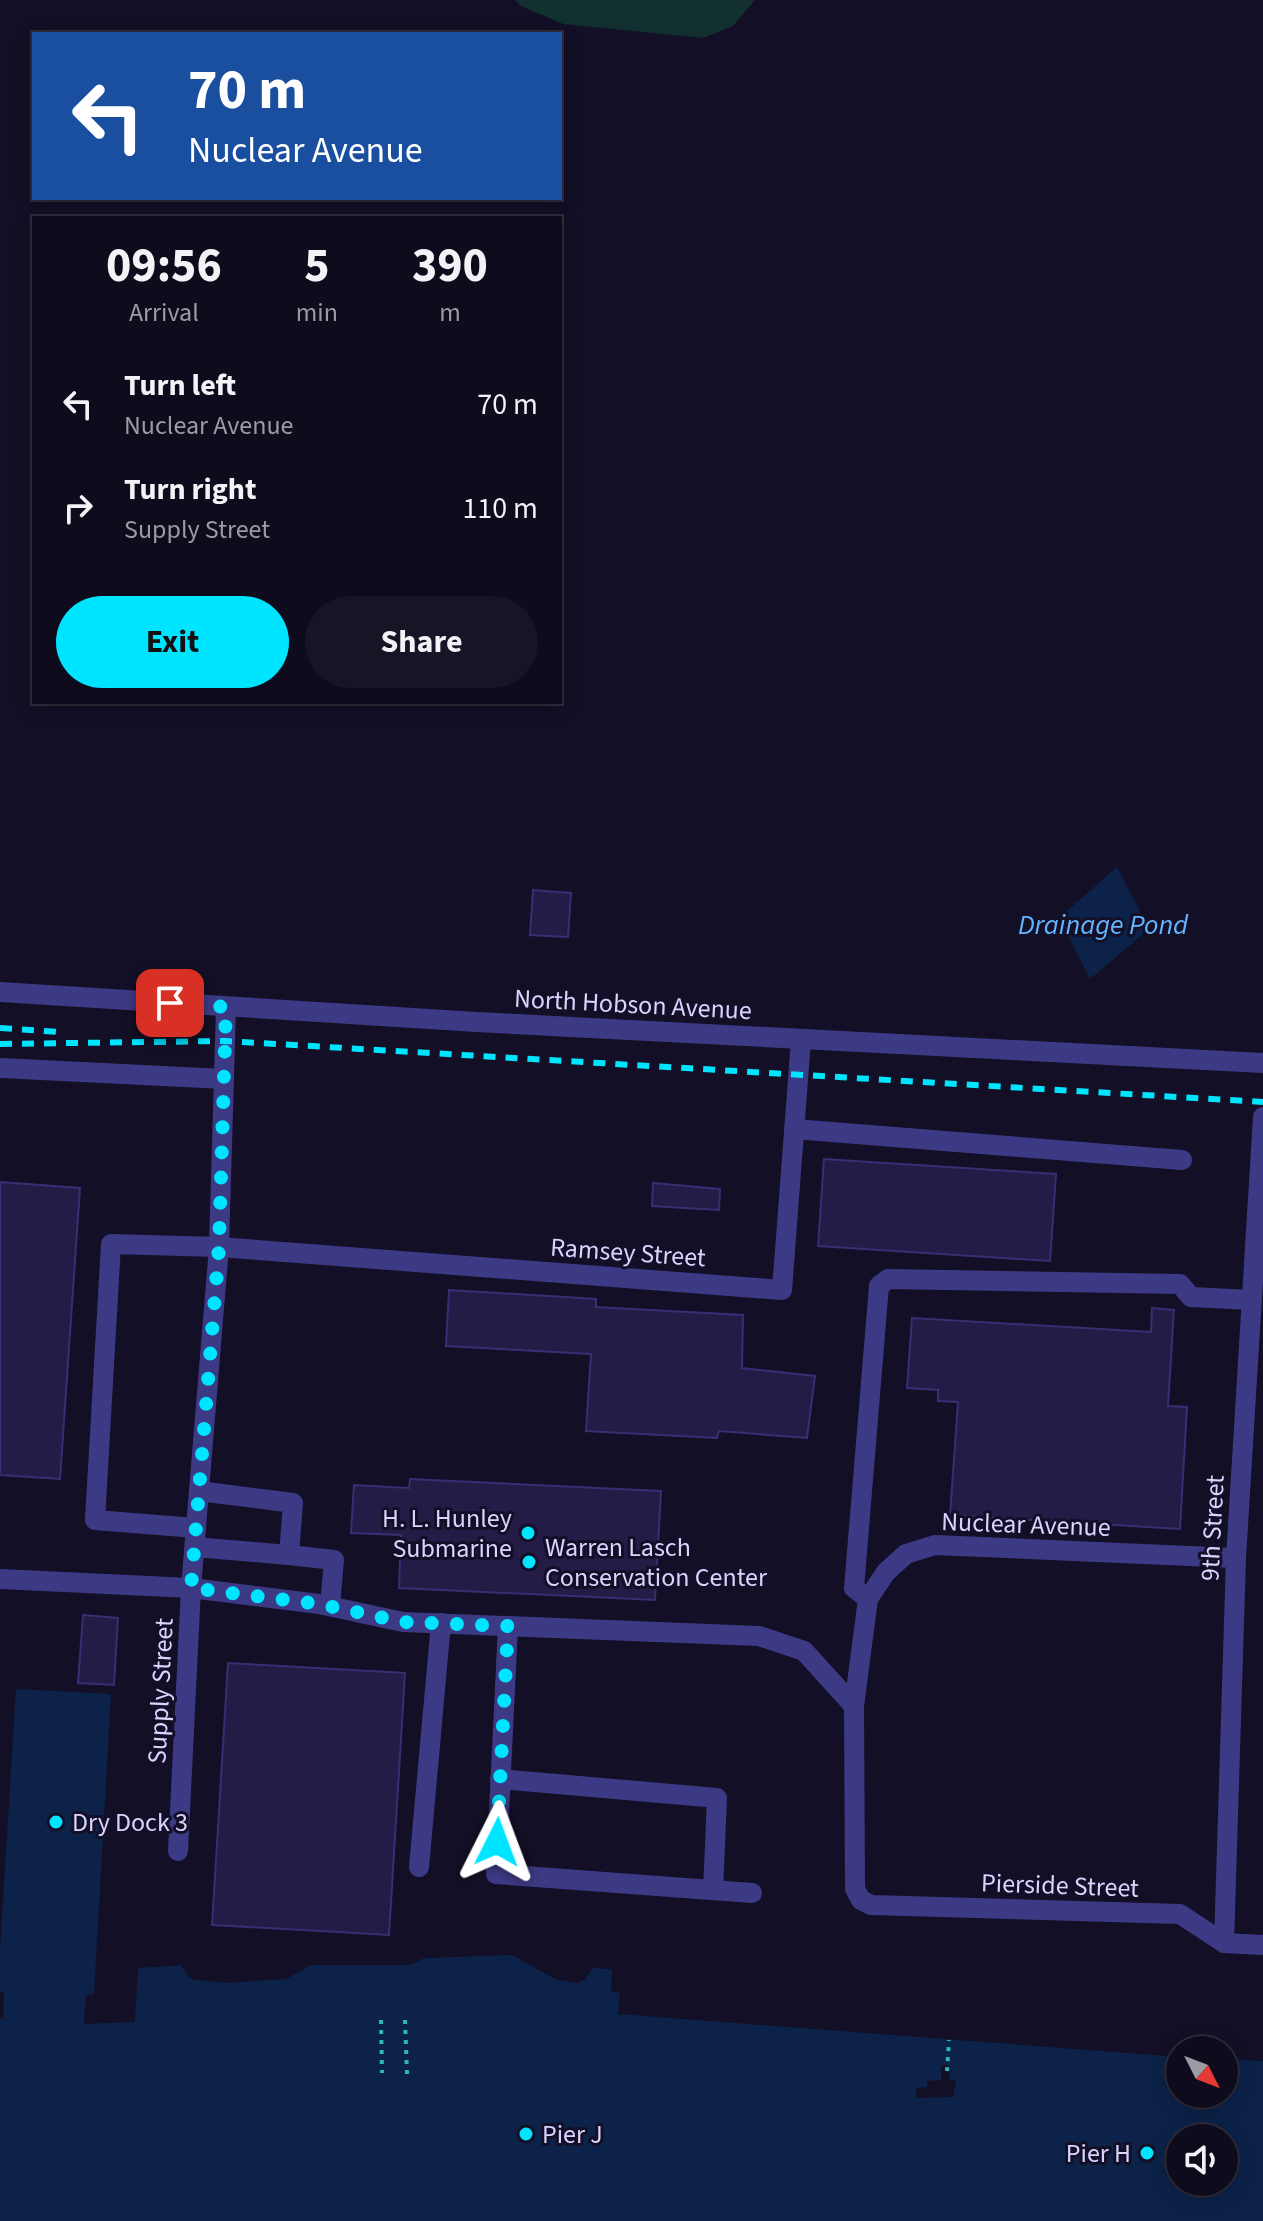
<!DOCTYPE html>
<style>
:root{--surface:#0e0b1c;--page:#171425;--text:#f1f3f6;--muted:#9b9ba3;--line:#2e2b3b;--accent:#00e5ff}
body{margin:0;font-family:"Source Sans 3",sans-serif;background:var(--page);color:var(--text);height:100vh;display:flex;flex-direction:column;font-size:30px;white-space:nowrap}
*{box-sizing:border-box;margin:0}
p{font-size:26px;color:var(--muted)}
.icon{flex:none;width:44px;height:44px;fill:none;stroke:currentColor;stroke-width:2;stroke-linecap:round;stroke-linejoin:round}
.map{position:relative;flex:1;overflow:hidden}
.side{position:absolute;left:32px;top:216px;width:530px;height:488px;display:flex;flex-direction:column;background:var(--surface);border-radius:0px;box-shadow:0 4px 20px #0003,0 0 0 2px var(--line)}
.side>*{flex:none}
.hud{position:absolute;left:32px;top:32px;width:530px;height:168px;border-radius:0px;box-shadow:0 4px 20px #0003,0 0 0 2px var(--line);background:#1a4fa0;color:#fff;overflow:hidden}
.needle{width:52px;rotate:132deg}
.tools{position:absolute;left:1166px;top:2036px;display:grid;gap:16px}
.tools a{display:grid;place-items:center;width:72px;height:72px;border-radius:50%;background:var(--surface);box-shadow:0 4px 20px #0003,0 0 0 2px var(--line);font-size:40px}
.pin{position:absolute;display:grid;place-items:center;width:68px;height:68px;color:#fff;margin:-34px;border-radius:16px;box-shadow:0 4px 12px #0006}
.me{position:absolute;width:88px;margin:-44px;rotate:3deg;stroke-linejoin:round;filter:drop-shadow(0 0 6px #0008)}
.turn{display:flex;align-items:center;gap:28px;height:168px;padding:0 24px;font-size:36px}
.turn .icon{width:104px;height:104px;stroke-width:2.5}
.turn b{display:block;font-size:56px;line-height:68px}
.eta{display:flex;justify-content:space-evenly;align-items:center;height:136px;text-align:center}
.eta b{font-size:48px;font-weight:700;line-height:56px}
.primary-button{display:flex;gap:16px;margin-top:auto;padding:16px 24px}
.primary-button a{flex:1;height:92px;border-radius:48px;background:var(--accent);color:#111;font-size:32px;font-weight:700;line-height:92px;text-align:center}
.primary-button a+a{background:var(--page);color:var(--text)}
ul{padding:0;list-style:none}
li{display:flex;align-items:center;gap:24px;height:104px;padding:0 24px}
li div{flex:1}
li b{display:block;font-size:30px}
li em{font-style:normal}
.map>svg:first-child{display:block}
.green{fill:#12302f}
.water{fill:#0c2248;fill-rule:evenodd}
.pier{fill:#130f26}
.building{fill:#241b47;stroke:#3b2d73;stroke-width:2}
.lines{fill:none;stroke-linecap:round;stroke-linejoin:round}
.path{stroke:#2fb8b0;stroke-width:4;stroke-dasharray:4 6;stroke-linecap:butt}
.minor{stroke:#3d3a85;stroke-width:20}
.rail{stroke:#00e5ff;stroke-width:6;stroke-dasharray:12 10;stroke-linecap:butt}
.route{stroke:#00e5ff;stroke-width:14;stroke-dasharray:0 25.2}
.poi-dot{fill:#00e5ff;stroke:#130f26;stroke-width:3}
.labels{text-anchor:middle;stroke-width:6;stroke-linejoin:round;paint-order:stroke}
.street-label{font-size:26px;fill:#d9d4ff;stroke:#130f26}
.poi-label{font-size:26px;fill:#d9d4ff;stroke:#130f26;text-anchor:start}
.water-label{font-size:28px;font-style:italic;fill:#62b6ff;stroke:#130f26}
</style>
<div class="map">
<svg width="1263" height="2221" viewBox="0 0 1263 2221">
<rect width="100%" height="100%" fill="#130f26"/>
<polygon class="green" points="515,0 755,0 733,26 703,38 563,24 521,6"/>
<g class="water">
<polygon points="1117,867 1149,929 1090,979 1059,918"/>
<path d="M16 1689 111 1694 94 1994 86 1995 84 2024 135 2022 138 1968 186 1965 197 1974 282 1971 316 1954 415 1959 517 1952 557 1977 582 1979 588 1967 612 1970 611 1992 620 1993 618 2014 1180 2057V2094H1224V2059L1263 2061V2221H0V2019H3L4 1993 0 1992V1950ZM1180 2138H1224V2182H1180Z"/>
</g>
<g class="pier">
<polygon points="517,1948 559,1973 580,1974 585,1966 593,1967 585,1980 576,1983 555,1979 512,1955 424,1958 411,1965 311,1965 286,1979 224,1983 190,1979 181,1966 181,1962 186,1961 198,1970 281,1967 316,1950 415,1955"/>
<polygon points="941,2065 949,2065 950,2080 956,2080 953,2097 917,2098 916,2088 927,2087 927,2081 941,2080"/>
</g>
<g class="building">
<polygon points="533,890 571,893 568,937 530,935"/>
<polygon points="824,1159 1056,1174 1050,1261 818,1246"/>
<polygon points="0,1182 80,1188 60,1479 0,1475"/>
<polygon points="653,1183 720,1189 719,1210 652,1206"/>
<polygon points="449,1290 596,1299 596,1307 743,1315 742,1368 815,1376 807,1438 719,1431 717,1438 586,1431 591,1354 446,1346"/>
<polygon points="1152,1308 1174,1310 1168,1406 1187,1407 1180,1529 950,1515 958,1402 938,1401 938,1390 907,1388 912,1318 1151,1332"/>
<polygon points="410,1479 661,1491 655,1600 399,1588 401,1535 351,1533 354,1485 409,1488"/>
<polygon points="83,1615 118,1618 114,1685 78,1683"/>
<polygon points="228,1663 405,1673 389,1935 212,1925"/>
</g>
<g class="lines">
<g class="path">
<polyline points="381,2020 382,2073"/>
<polyline points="405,2020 407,2074"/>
<polyline points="947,2071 949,2040"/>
</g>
<g class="minor">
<polyline points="0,992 477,1022 1263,1063"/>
<polyline points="0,1068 224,1079"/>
<polyline points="794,1129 1182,1160"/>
<polyline points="199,1491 293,1503 289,1555 334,1560 330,1606"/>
<polyline points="196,1528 95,1520 111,1244 219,1247 782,1290 801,1040"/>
<polyline points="195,1547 289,1555"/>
<polyline points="0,1579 191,1588 319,1604 403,1622 759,1636 804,1651 854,1706 868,1599 886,1572 906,1554 935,1545 1236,1558"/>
<polyline points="868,1599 854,1588 879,1286 888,1279 1180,1284 1191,1297 1251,1300"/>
<polyline points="508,1626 496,1874 752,1893"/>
<polyline points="854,1706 855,1889 861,1900 871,1905 1180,1914 1224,1943 1263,1945"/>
<polyline points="500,1779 717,1798 713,1890"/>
<polyline points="178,1851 191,1588 219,1247 226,1007"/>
<polyline points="419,1867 441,1623"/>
<polyline points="1224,1943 1236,1558 1263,1117"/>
</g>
<g class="rail">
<polyline points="0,1028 58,1032"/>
<polyline points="0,1044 225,1041 1263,1102"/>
</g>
</g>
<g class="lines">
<polyline class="route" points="170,1003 226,1007 219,1247 191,1588 319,1604 403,1622 508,1626 497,1842"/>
</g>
<g class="poi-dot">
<circle cx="528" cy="1533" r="8"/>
<circle cx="529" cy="1562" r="8"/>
<circle cx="56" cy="1822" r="8"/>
<circle cx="526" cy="2134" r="8"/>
<circle cx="1147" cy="2153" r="8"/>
</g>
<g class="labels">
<g class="street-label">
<text transform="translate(633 1004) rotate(3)" y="9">North Hobson Avenue</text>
<text transform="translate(628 1252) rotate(4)" y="9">Ramsey Street</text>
<text transform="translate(1026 1524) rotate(2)" y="9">Nuclear Avenue</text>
<text transform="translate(1212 1528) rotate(-87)" y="9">9th Street</text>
<text transform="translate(160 1691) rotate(-87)" y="9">Supply Street</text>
<text transform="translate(1060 1885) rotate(2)" y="9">Pierside Street</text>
</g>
<g class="poi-label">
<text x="512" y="1527" text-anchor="end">H. L. Hunley<tspan x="512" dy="30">Submarine</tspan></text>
<text x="545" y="1556">Warren Lasch<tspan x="545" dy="30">Conservation Center</tspan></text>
<text x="72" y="1831">Dry Dock 3</text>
<text x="542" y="2143">Pier J</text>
<text x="1131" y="2162" text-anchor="end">Pier H</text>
</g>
<g class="water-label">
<text x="1103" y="934">Drainage Pond</text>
</g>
</g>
</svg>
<div class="tools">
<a><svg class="needle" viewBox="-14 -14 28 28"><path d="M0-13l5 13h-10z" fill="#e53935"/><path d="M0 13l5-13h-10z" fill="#9b9ba3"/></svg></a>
<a><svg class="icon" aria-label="sound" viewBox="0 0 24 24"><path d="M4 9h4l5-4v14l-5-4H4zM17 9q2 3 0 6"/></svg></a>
</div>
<div class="pin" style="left:170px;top:1003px;background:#d93025"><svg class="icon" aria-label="arrive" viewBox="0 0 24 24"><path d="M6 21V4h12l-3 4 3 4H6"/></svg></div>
<svg class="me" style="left:497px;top:1842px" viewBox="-20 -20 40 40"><path d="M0-17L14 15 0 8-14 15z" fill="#00e5ff" stroke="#fff" stroke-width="4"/></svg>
<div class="hud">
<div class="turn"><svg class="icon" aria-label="left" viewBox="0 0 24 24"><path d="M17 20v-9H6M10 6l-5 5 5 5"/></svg><div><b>70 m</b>Nuclear Avenue</div></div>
</div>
<section class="side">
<div class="eta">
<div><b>09:56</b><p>Arrival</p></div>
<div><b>5</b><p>min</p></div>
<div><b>390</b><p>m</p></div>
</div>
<ul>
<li><svg class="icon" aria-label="left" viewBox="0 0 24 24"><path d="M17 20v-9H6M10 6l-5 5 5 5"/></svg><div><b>Turn left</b><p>Nuclear Avenue</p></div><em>70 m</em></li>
<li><svg class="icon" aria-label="right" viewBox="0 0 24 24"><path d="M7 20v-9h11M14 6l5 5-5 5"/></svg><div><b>Turn right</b><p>Supply Street</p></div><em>110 m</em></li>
</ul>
<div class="primary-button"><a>Exit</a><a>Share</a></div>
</section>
</div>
